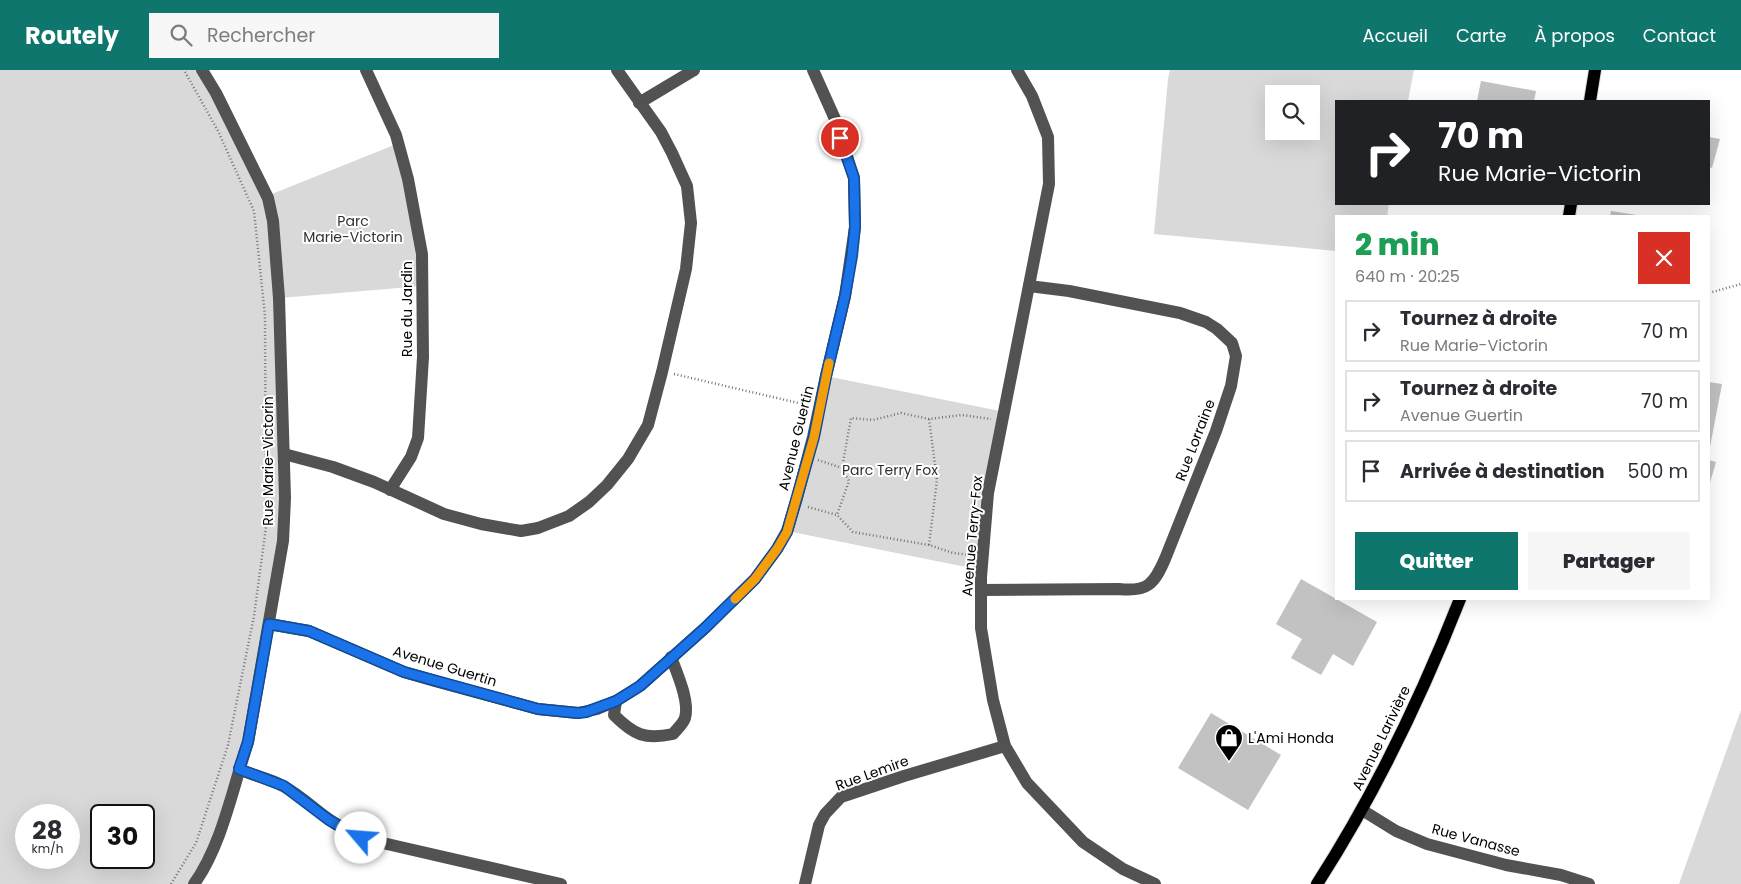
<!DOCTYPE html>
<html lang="fr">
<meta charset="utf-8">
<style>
:root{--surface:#fff;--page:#f7f7f7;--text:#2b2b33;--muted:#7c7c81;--line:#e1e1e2;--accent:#0f766e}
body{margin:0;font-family:Poppins,sans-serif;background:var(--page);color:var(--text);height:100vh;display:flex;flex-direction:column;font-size:19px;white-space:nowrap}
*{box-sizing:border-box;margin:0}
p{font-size:16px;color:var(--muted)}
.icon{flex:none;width:28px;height:28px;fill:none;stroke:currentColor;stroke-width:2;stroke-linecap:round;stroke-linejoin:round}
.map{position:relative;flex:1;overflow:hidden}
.sheet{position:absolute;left:1335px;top:145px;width:375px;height:385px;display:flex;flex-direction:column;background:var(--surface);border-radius:0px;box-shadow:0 5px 20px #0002}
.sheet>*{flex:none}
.banner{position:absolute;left:1335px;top:30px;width:375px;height:105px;border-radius:0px;box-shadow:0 5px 20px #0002;background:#202124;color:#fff;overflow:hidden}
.fabs{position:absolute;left:1265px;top:15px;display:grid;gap:10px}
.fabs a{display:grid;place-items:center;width:55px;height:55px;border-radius:0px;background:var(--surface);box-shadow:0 5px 20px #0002;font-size:25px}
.speed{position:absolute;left:15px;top:734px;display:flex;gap:10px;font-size:25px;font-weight:700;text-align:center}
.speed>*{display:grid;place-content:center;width:65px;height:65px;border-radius:50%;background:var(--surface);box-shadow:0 5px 20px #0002;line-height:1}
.speed small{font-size:12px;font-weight:400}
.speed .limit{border:2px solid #111;border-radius:8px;background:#fff;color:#111}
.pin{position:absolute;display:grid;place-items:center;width:42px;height:42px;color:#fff;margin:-21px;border:2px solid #fff;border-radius:50%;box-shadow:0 1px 5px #0007}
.me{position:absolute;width:55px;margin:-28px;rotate:297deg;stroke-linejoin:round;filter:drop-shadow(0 0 4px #0008)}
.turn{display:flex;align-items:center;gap:18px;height:105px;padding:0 20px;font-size:22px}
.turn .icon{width:65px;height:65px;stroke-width:2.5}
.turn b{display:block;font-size:35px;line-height:42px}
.round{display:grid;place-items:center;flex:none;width:52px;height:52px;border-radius:0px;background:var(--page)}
.overview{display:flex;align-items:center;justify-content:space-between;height:85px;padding:0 20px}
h1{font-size:30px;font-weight:800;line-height:38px;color:#1e9e55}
.cta{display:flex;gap:10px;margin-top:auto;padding:10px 20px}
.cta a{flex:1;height:58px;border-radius:0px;background:var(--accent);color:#fff;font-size:20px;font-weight:800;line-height:58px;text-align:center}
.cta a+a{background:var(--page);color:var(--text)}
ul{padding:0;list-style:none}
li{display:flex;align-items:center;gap:15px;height:62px;margin:0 10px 8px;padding:0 10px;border:2px solid var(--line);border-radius:0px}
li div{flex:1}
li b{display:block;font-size:19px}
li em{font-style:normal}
header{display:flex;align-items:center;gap:30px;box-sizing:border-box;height:70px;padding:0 25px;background:var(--accent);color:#fff}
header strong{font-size:24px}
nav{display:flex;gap:28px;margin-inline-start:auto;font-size:18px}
.search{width:350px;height:45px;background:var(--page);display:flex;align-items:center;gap:12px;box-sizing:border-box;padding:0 18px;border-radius:0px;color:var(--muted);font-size:19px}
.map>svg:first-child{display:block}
.green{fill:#d9d9d9;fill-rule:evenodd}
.building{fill:#c2c2c2}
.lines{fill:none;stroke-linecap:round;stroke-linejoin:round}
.major-casing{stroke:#dbdbdb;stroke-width:14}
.path{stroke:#747474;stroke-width:2.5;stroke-dasharray:1 2.5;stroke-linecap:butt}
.minor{stroke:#525252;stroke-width:12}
.major{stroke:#000;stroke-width:12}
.route-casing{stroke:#114b97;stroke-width:12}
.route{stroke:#1a73e8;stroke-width:9}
.slow{stroke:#f59e0b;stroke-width:9}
.labels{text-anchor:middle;stroke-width:4;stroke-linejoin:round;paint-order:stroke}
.park-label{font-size:14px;fill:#303030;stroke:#fff}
.street-label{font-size:14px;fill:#000;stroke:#fff}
.poi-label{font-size:14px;fill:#000;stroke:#fff;text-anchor:start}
</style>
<header>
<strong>Routely</strong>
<div class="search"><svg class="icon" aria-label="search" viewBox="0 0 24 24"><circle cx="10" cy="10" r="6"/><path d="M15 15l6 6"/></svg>Rechercher</div>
<nav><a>Accueil</a><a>Carte</a><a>À propos</a><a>Contact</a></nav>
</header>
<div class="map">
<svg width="1741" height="814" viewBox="0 0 1741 814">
<rect width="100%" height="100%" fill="#fff"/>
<g class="green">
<path d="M0 0H202L267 126 399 73 422 216 280 228 285 428 248 672 194 814H0ZM26 745H69V788H26ZM101 745H144V788H101Z"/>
<path d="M1170 0H1414L1408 31H1336V134H1389L1387 146H1336V181L1154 164 1168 9ZM1274 24H1311V61H1274Z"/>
<polygon points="826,306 1005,342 981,500 787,461"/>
<polygon points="1741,640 1741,814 1679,814"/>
</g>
<g class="building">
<polygon points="1481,11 1536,21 1534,31 1477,31"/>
<polygon points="1709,67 1720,69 1712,98 1709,97"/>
<polygon points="1611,141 1637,145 1637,146 1610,146"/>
<polygon points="1709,312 1722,314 1710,377 1709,377"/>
<polygon points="1709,390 1716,392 1709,416"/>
<polygon points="1301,509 1377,552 1353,596 1333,584 1321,605 1291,588 1302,569 1276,554"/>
<polygon points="1211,643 1281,685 1248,740 1178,698"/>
</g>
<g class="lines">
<defs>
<g id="major">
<polyline points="1590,31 1595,0"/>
<polyline points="1569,146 1571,134"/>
<path d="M1317 814C1375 724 1421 628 1460 529"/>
</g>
</defs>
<use href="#major" class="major-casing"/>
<g class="path">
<polyline points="1709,223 1741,214"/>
<polyline points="674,304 807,335"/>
<polyline points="818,390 842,398 849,411 837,445"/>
<polyline points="842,398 851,348 873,350 901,343 929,349 962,345 991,349"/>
<polyline points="808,437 837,445 853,462 929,475 953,483 971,485"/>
<polyline points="929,475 937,410 929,349"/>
<polyline points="171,814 196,773 228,675 254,546 266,457 265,246 254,141 218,61 184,0"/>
</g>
<g class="minor">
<polyline points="366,0 396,65 408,109 422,184 423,287 418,368 411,387 390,420"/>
<polyline points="1017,0 1032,26 1048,67 1049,114 988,423 981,507 981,558 993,630 1005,676 1027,713 1083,772 1123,799 1155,814"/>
<polyline points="639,33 694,0"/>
<polyline points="284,384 333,397 374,412 444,444 481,454 521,461 538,458 569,446 589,432 607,415 628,389 648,355 662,302 686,199 691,153 687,116 672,83 661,62 617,0"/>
<path d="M981 520 1119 519C1148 522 1154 514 1165 489L1216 361 1231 316 1236 286 1232 273 1217 259 1206 252 1180 243 1069 221 1029 216"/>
<polyline points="269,554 309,561 404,602 435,611 538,639 578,643 597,639 616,631 640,616 705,558 755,509 777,479 787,461 797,428 813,367 826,306 845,226 855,157 854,108 835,49 813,0"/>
<path d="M616 631 614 645C634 665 645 670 673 664 677 659 683 654 685 648 690 632 677 603 671 587"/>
<path d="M239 699C253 706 269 708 283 716 299 724 313 738 327 748 338 756 349 762 361 768L561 814"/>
<polyline points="1362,740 1396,761 1427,774 1506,795 1561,805 1589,814"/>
<path d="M194 814C222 775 233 717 248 672L283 471 285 428 279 228 273 151 268 128 216 23 202 0"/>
<polyline points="805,814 819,755 825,744 841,727 904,706 1005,676"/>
</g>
<use href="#major" class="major"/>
</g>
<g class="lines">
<defs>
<polyline id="route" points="361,768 329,750 284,716 239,699 248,672 269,554 309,561 404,602 538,639 578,643 586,642 616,631 640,616 705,558 755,509 777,479 787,462 814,367 826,306 845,226 852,186 855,157 854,108 840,68"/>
</defs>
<use href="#route" class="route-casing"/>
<use href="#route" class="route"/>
<polyline class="slow" points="735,529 755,509 777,479 787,462 814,367 829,293"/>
</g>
<defs>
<symbol id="shop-pin" viewBox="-11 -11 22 30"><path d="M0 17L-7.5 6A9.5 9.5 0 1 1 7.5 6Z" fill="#000" stroke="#fff"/><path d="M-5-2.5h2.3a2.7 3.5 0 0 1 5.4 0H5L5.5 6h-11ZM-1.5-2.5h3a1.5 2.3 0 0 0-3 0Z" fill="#fff"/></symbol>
</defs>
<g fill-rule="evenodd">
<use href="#shop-pin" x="1213" y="652" width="32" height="43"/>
</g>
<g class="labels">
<g class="park-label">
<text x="353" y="156">Parc<tspan x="353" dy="16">Marie-Victorin</tspan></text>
<text x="890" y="405">Parc Terry Fox</text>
</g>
<g class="street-label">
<text transform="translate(407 239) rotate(-90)" y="5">Rue du Jardin</text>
<text transform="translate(796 368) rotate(-76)" y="5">Avenue Guertin</text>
<text transform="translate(1195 370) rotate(-69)" y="5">Rue Lorraine</text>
<text transform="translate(268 391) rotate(-90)" y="5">Rue Marie-Victorin</text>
<text transform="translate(972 466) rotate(-85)" y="5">Avenue Terry-Fox</text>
<text transform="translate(445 596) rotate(17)" y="5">Avenue Guertin</text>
<text transform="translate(1381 668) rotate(-64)" y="5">Avenue Larivière</text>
<text transform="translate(872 703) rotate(-20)" y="5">Rue Lemire</text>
<text transform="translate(1476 770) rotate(15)" y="5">Rue Vanasse</text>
</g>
<g class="poi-label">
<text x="1248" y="673">L'Ami Honda</text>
</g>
</g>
</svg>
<div class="fabs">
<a><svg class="icon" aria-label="search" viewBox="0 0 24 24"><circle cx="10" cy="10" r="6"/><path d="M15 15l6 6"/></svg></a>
</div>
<div class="speed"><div>28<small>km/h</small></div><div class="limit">30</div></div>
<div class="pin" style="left:840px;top:68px;background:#d93025"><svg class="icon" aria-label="arrive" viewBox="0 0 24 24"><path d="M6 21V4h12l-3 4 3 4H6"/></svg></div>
<svg class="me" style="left:361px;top:768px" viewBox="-20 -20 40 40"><circle r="19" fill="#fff"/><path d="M0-13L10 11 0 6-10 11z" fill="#1a73e8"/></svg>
<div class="banner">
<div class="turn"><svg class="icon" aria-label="right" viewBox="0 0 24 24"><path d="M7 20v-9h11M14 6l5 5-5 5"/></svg><div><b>70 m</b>Rue Marie-Victorin</div></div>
</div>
<section class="sheet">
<div class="overview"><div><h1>2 min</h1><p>640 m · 20:25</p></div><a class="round" style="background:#d93025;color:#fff"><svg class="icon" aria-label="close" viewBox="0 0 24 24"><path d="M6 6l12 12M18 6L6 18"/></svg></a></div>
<ul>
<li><svg class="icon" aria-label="right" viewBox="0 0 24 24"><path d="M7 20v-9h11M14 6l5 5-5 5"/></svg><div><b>Tournez à droite</b><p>Rue Marie-Victorin</p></div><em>70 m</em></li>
<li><svg class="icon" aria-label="right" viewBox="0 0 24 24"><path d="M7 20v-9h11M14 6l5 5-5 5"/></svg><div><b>Tournez à droite</b><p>Avenue Guertin</p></div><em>70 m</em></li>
<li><svg class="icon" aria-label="arrive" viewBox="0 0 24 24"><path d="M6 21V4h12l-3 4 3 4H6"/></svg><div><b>Arrivée à destination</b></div><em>500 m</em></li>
</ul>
<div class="cta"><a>Quitter</a><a>Partager</a></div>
</section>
</div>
